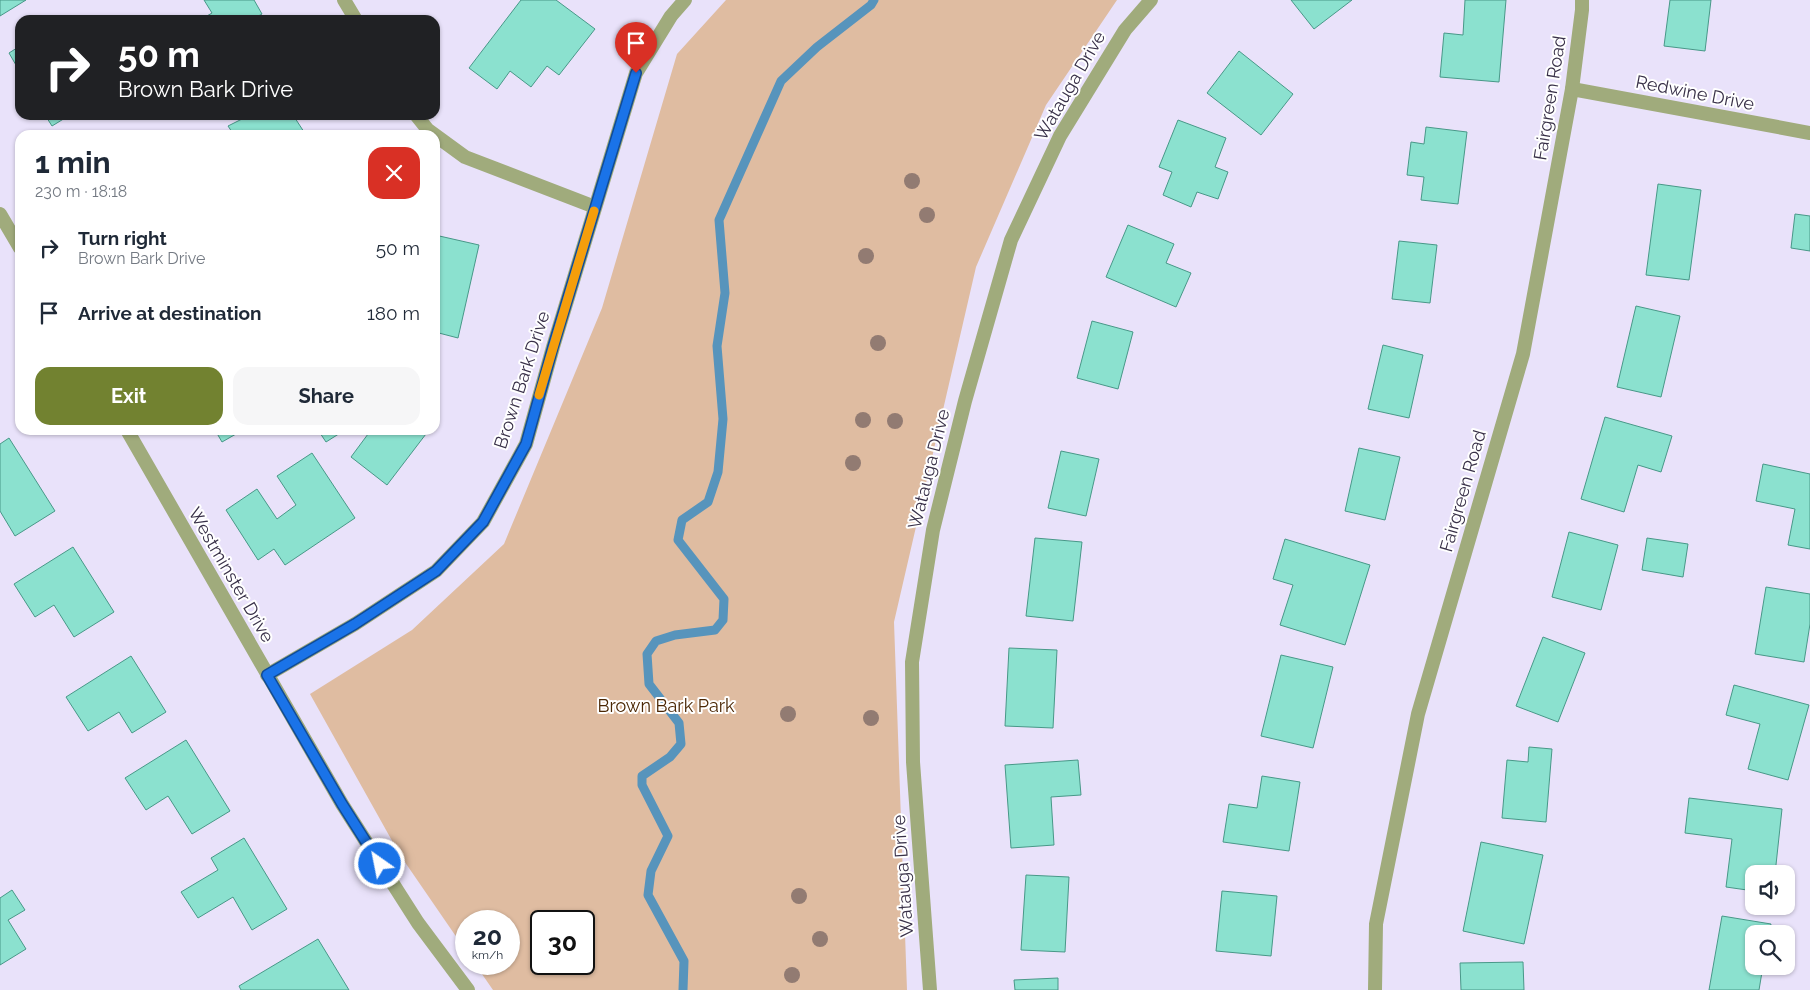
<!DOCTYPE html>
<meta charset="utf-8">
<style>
:root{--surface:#fff;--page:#f6f6f7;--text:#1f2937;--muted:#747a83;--accent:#728230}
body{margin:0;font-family:Raleway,sans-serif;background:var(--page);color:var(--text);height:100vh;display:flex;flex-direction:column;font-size:19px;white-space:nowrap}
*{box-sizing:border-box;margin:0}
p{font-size:16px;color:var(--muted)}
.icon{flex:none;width:28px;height:28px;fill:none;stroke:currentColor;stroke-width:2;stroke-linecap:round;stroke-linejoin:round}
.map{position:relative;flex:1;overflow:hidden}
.panel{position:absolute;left:15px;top:130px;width:425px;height:305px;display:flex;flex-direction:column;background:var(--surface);border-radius:15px;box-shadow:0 1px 4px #0004}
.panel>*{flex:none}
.hud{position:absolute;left:15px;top:15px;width:425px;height:105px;border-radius:15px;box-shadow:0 1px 4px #0004;background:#202124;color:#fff;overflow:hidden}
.controls{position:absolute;left:1745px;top:865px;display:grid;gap:10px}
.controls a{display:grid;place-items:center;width:50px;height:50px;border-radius:10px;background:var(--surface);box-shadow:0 1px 4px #0004;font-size:25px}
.speed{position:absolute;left:455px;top:910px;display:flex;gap:10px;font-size:25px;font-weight:700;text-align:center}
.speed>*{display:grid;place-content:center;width:65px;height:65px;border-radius:50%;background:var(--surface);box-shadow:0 1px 4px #0004;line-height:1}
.speed small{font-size:12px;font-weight:400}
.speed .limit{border:2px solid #111;border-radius:8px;background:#fff;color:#111}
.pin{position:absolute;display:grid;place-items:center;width:42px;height:42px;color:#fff;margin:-51px -21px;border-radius:50% 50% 50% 0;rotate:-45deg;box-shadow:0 0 5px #0007}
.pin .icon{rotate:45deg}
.me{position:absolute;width:55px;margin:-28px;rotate:327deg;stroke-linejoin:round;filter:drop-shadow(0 0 4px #0008)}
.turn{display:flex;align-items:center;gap:18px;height:105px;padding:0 20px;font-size:22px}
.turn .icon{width:65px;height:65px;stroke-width:2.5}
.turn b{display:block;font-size:35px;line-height:42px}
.round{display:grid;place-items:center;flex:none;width:52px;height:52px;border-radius:15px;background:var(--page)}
.overview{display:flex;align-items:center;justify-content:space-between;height:85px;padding:0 20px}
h1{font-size:30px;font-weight:700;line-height:38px}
.button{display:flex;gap:10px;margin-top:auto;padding:10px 20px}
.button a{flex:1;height:58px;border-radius:15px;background:var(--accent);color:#fff;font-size:20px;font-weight:700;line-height:58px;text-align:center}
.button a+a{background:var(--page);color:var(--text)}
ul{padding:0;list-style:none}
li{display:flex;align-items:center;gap:15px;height:65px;padding:0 20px}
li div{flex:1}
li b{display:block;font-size:19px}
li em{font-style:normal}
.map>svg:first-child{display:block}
.park{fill:#dfbca1;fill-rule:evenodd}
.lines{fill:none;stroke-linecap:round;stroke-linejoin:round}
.stream{stroke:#5794bc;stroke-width:9}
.building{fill:#8be1cf;stroke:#489888}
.minor{stroke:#a0ab7c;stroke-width:14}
.tree{fill:#927b72}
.route-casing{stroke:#114b97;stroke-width:12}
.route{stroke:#1a73e8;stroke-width:9}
.slow{stroke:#f59e0b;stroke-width:9}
.labels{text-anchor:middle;stroke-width:4;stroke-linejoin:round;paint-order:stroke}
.street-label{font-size:18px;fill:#383048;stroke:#fff}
.park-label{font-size:18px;fill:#4a2603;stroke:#fff}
</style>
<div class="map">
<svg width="1810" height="990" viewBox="0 0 1810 990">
<rect width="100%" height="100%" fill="#e9e2fa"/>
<path class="park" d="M726 0H1117L1046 105 976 267 894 622 907 990H493L475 964H509V921H466V951L400 855 310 694 412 630 504 544 602 308 677 54ZM541 921H584V964H541Z"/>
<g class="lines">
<polyline class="stream" points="683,990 684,961 648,895 651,871 668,836 642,785 642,776 670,757 681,744 679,723 649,684 647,654 656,641 675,635 715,630 723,620 724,599 678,540 682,520 708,502 718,472 723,419 717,346 725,293 719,220 781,81 817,47 871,5 874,0"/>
</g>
<g class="building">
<polygon points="0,0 26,0 0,16"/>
<polygon points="204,0 254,0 262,14 251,20 200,20 212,13"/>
<polygon points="521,0 556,0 595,29 559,75 547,66 531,87 510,71 497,89 469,68"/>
<polygon points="1291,0 1352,0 1314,29"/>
<polygon points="1465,0 1506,0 1499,82 1440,77 1444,33 1463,35"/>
<polygon points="1670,0 1711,0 1705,51 1664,46"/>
<polygon points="20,46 20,72 9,53"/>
<polygon points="1239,51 1293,94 1261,135 1207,93"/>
<polygon points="45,115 70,115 52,126"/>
<polygon points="240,115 293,115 306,135 234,135 228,126 242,119"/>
<polygon points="1178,120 1226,138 1215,167 1228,172 1218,199 1197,192 1191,207 1163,195 1172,172 1159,167"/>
<polygon points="1426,127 1467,132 1458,204 1421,200 1424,177 1407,175 1411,142 1424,144"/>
<polygon points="1658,184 1701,190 1689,280 1646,275"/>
<polygon points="1795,214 1810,216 1810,251 1791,248"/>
<polygon points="1128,225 1174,244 1166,263 1191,273 1176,307 1106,277"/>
<polygon points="435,235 479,245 458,338 435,332"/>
<polygon points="1399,241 1437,245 1430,303 1392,299"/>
<polygon points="1636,306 1680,316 1661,397 1617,387"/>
<polygon points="1092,321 1133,332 1118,389 1077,378"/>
<polygon points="1383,345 1423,355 1409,418 1368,409"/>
<polygon points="1605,417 1672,436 1661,472 1638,465 1624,512 1581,499"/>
<polygon points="215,430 243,430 222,442"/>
<polygon points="318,430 345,430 326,442"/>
<polygon points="371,430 429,430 387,485 351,457"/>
<polygon points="9,438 55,511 15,536 0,511 0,444"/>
<polygon points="1359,448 1400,457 1385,520 1345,511"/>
<polygon points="1061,451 1099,459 1086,516 1048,508"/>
<polygon points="312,453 355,518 285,565 274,549 258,560 226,510 257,489 277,519 296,505 277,476"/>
<polygon points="1763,464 1810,474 1810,549 1788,545 1795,509 1756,501"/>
<polygon points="1569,532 1618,545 1601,610 1552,597"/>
<polygon points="1035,538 1082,542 1073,621 1026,616"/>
<polygon points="1647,538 1688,544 1683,577 1642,570"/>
<polygon points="1285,539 1370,565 1345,645 1280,625 1293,585 1273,579"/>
<polygon points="73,547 114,612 74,637 54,605 35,617 14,584"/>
<polygon points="1766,587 1810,594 1810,624 1804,662 1755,654"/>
<polygon points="1543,637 1585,653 1558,722 1516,706"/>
<polygon points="1009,648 1057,650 1053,728 1005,726"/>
<polygon points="1281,655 1333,667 1313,748 1261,736"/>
<polygon points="131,656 166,712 132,733 119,712 88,731 66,697"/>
<polygon points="1734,685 1809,705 1788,780 1748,769 1760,724 1726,715"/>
<polygon points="186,740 230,811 192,834 168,796 146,810 125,778"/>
<polygon points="1529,747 1552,749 1546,822 1502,818 1507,760 1528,762"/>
<polygon points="1078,760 1081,795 1051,797 1054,845 1011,848 1005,765"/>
<polygon points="1262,776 1300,782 1289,851 1223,842 1229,804 1257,808"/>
<polygon points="1689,798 1782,809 1775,874 1754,874 1754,891 1726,887 1732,839 1685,833"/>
<polygon points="244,838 287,909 252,930 233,897 198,918 181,892 218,870 211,858"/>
<polygon points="1481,842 1543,855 1524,944 1463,931"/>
<polygon points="1026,875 1069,877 1065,952 1021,950"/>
<polygon points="12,890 25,910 8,920 26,949 0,965 0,898"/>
<polygon points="1222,891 1277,896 1271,956 1216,951"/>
<polygon points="1722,916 1771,924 1769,934 1754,934 1754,966 1763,966 1759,990 1709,990"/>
<polygon points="318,939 349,990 241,990 239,986"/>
<polygon points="1523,962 1524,990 1461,990 1460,963"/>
<polygon points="1058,978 1058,990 1015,990 1014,980"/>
</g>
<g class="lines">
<g class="minor">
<polyline points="344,0 356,20"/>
<polyline points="1572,89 1810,133"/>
<polyline points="416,115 428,130 465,157 595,207"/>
<polyline points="0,214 20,248"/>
<polyline points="127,430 342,804 418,923 468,990"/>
<polyline points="267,675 355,624 436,571 483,522 526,444 553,347 636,73 671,16 685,0"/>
<polyline points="930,990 913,762 912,662 933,530 965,401 1011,240 1060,136 1125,30 1151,0"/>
<polyline points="1375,990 1376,924 1418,714 1523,354 1572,89 1582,10 1582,0"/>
</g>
</g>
<g class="tree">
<circle cx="912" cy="181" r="8"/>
<circle cx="927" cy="215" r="8"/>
<circle cx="866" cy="256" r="8"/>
<circle cx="878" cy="343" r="8"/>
<circle cx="863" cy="420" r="8"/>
<circle cx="895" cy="421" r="8"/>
<circle cx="853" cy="463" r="8"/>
<circle cx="788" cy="714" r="8"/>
<circle cx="871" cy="718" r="8"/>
<circle cx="799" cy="896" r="8"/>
<circle cx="820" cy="939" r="8"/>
<circle cx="792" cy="975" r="8"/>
</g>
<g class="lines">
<defs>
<polyline id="route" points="380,864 342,804 267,675 355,624 436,571 483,522 526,444 553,347 636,73"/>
</defs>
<use href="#route" class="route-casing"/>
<use href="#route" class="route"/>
<polyline class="slow" points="539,395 594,211"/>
</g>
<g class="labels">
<g class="street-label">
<text transform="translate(1070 86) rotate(-60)" y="6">Watauga Drive</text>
<text transform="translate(1695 93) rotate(11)" y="6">Redwine Drive</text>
<text transform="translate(1550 98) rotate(-81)" y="6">Fairgreen Road</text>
<text transform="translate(522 380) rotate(-72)" y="6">Brown Bark Drive</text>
<text transform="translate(929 469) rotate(-76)" y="6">Watauga Drive</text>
<text transform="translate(1463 491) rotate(-74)" y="6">Fairgreen Road</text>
<text transform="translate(231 575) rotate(60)" y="6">Westminster Drive</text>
<text transform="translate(903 876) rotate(-94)" y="6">Watauga Drive</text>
</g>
<g class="park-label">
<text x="666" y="712">Brown Bark Park</text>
</g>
</g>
</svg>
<div class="controls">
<a><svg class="icon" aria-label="sound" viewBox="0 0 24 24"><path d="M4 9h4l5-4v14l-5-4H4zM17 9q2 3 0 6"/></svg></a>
<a><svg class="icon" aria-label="search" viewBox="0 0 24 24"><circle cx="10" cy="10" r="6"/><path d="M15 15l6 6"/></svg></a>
</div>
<div class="speed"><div>20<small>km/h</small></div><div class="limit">30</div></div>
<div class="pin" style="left:636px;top:73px;background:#d93025"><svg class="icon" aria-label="arrive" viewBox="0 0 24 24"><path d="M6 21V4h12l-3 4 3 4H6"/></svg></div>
<svg class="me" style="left:380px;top:864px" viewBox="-20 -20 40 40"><circle r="17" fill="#1a73e8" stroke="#fff" stroke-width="3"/><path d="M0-11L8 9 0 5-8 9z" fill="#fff"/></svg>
<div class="hud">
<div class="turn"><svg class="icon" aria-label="right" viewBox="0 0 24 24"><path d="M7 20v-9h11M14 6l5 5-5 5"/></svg><div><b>50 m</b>Brown Bark Drive</div></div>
</div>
<section class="panel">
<div class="overview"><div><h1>1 min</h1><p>230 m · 18:18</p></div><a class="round" style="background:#d93025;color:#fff"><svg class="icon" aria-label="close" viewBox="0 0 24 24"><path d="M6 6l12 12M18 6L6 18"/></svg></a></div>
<ul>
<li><svg class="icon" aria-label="right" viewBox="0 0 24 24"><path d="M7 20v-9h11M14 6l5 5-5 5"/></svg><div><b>Turn right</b><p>Brown Bark Drive</p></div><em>50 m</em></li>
<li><svg class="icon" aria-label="arrive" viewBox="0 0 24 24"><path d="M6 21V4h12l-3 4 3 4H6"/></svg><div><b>Arrive at destination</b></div><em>180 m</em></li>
</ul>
<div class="button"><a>Exit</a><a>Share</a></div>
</section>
</div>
